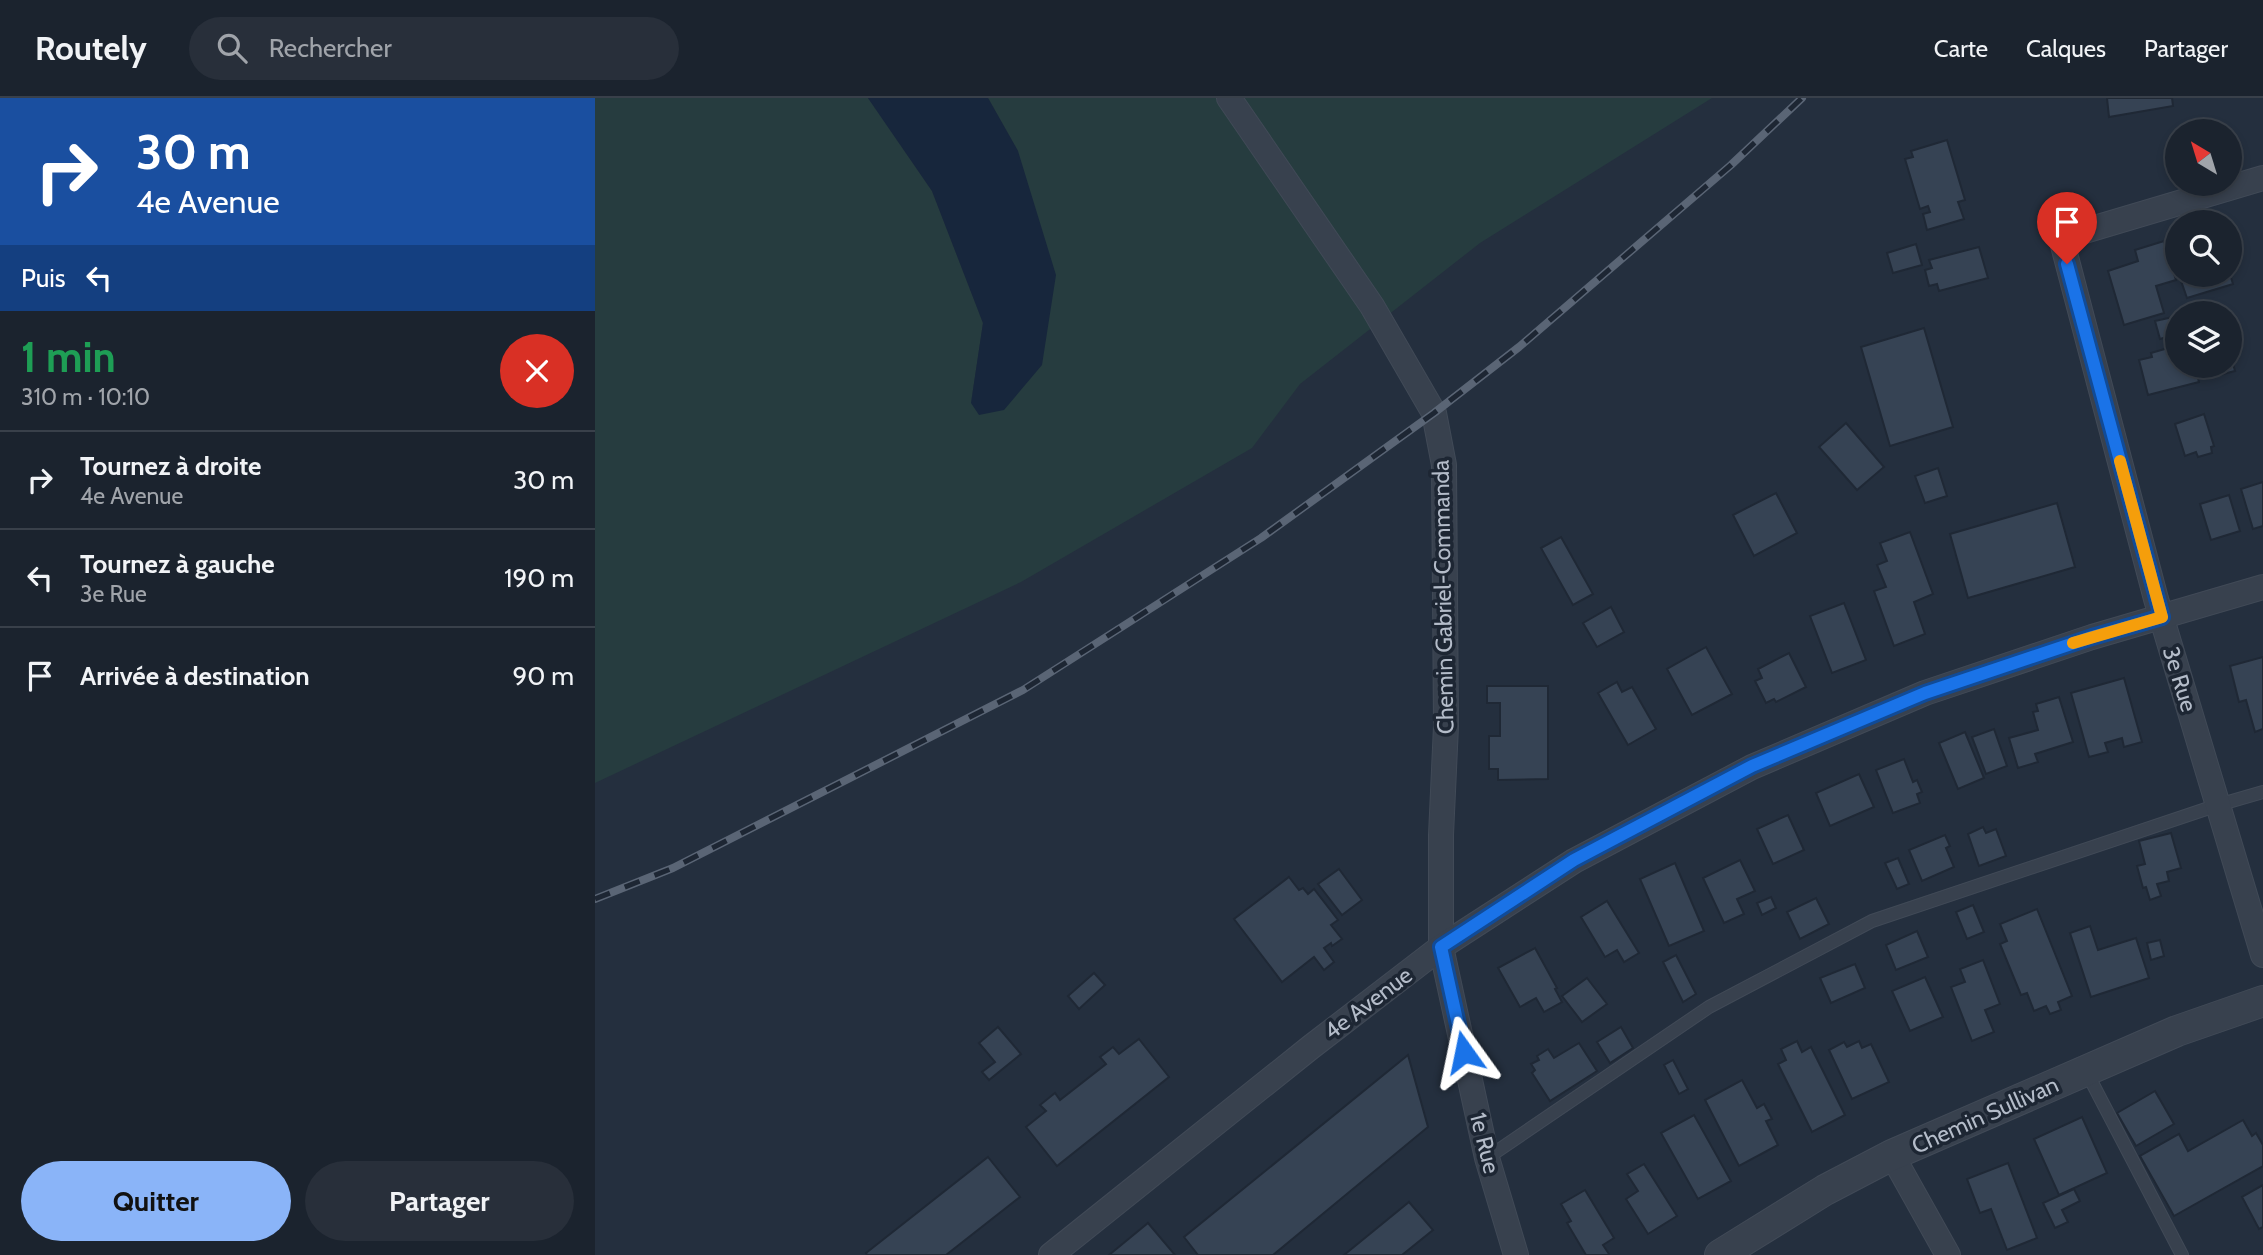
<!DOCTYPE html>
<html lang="fr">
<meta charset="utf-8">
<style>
:root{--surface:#1b232e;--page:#282f3a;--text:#f1f3f6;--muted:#a0a4aa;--line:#39404a;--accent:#8ab4f8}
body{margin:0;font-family:Cabin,sans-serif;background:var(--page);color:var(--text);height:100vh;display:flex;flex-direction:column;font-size:26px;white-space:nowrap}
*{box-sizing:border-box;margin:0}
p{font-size:23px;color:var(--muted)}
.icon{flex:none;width:38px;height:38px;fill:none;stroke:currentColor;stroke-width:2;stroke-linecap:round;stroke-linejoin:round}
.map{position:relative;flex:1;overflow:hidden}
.sheet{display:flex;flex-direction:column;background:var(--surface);width:595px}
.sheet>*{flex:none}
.guide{background:#1a4fa0;color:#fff;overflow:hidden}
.needle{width:46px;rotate:322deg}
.fabs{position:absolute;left:1570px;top:21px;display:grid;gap:14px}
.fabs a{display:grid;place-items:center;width:77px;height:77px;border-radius:50%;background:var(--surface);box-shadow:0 4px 10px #0003,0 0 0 2px var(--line);font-size:35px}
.pin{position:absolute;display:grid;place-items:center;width:60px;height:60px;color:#fff;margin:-72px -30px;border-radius:50% 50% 50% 0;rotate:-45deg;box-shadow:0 0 7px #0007}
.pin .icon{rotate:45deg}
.me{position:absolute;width:77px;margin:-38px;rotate:348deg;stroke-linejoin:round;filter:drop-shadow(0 0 5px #0008)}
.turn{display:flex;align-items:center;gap:24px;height:147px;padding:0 21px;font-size:32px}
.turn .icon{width:91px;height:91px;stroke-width:2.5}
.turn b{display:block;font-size:49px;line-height:60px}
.then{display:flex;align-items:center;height:66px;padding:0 21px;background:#0003;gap:14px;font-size:26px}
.round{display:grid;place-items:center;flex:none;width:74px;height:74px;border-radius:37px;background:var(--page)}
.overview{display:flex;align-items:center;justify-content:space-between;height:119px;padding:0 21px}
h1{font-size:42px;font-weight:700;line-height:52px;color:#1e9e55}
.cta{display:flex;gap:14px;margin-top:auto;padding:14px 21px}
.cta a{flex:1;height:80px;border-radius:42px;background:var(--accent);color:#111;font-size:28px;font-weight:700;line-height:80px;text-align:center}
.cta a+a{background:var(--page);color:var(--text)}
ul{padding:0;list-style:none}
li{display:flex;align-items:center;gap:21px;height:98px;padding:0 21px;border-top:2px solid var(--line)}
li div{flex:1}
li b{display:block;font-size:26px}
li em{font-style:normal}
header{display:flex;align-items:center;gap:42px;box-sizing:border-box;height:98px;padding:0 35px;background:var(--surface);border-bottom:2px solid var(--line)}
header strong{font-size:33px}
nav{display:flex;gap:38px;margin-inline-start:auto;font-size:24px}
.search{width:490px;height:63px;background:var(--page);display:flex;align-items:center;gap:18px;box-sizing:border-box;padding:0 24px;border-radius:38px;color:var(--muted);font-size:26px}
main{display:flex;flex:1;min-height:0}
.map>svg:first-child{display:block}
.green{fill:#263c3f}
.water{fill:#17263c}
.building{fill:#364354;stroke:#1f2835;stroke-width:2}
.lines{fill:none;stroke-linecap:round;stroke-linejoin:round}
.service-casing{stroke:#414a57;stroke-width:14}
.minor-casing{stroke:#414a57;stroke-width:26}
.tertiary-casing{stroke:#414a57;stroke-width:32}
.service{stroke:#38414e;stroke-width:12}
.minor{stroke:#38414e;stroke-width:24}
.tertiary{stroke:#38414e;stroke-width:30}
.rail-casing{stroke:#5a6575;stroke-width:8}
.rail{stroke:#1d2633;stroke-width:5;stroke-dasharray:16;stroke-linecap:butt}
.route-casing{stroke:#114b97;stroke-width:18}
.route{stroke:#1a73e8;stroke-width:12}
.slow{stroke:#f59e0b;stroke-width:12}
.labels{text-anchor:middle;stroke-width:7;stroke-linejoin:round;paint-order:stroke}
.street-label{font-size:23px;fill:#b4bcc9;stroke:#1d2633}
</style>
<header>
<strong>Routely</strong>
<div class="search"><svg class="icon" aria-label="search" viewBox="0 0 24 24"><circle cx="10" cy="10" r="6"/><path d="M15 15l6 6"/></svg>Rechercher</div>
<nav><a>Carte</a><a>Calques</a><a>Partager</a></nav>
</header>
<main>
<section class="sheet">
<div class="guide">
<div class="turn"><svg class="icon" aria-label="right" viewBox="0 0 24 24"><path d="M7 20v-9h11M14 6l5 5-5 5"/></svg><div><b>30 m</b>4e Avenue</div></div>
<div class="then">Puis<svg class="icon" aria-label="left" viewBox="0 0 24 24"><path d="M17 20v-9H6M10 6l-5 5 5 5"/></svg></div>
</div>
<div class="overview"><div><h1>1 min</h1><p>310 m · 10:10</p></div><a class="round" style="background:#d93025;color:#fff"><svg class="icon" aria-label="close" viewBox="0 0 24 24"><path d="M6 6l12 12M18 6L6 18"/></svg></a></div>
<ul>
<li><svg class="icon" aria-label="right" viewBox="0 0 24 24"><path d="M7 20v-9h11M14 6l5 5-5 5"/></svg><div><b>Tournez à droite</b><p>4e Avenue</p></div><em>30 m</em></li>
<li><svg class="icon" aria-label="left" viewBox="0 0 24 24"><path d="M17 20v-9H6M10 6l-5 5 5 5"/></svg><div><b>Tournez à gauche</b><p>3e Rue</p></div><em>190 m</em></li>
<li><svg class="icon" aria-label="arrive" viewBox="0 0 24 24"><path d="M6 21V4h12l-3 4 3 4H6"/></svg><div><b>Arrivée à destination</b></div><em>90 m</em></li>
</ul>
<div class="cta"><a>Quitter</a><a>Partager</a></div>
</section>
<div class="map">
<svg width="1668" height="1157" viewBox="0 0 1668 1157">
<rect width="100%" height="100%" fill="#242f3e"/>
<polygon class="green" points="0,0 273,0 337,93 388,225 376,305 423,53 393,0 1117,0 885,145 705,286 657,350 426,484 0,685"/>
<polygon class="water" points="273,0 393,0 423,53 461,177 447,267 409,312 384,317 376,305 388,225 337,93"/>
<g class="building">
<polygon points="1512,0 1577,0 1578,8 1514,19"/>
<polygon points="1352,42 1370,102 1363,104 1369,121 1332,132 1328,116 1335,114 1333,108 1325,111 1310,61 1318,59 1316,53"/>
<polygon points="1569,143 1581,182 1561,188 1569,215 1529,227 1513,173 1543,163 1540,152"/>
<polygon points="1321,146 1327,167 1298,175 1292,155"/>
<polygon points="1384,149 1393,180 1344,193 1342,186 1334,188 1330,172 1337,170 1334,162"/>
<polygon points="1634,173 1638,186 1592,200 1584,177 1634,177"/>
<polygon points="1578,219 1582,236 1565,241 1560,223"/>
<polygon points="1329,230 1358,329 1295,348 1266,249"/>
<polygon points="1582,242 1582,268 1600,268 1604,284 1553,297 1544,262 1557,259 1556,255 1573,250 1572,245"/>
<polygon points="1634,250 1640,273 1612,280 1609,268 1634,268"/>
<polygon points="1609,316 1619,348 1616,349 1617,355 1603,359 1601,354 1590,358 1580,326"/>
<polygon points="1251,325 1289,369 1262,392 1224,349"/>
<polygon points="1343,370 1352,398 1330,405 1320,378"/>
<polygon points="1668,384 1668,428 1658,431 1646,391"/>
<polygon points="1181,395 1202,435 1159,458 1138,417"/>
<polygon points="1634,397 1645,433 1616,442 1605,406"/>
<polygon points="1462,405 1480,469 1373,500 1355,436"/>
<polygon points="1315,434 1338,496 1319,504 1330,536 1299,548 1279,493 1291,489 1282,467 1292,463 1285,445"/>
<polygon points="966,439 998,496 978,507 946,450"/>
<polygon points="1249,505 1271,562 1237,575 1215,518"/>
<polygon points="1016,509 1029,534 1002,549 988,525"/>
<polygon points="1111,549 1137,596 1097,617 1072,571"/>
<polygon points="1194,555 1211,589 1181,604 1179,601 1171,605 1160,583 1167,580 1163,571"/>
<polygon points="1668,559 1668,631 1660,634 1651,602 1644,604 1635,568"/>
<polygon points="1529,580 1547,644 1529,649 1527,640 1510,645 1513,654 1494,659 1476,595"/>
<polygon points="1022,584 1027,594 1037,589 1061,631 1033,647 1003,595"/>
<polygon points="892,588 953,588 953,681 903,682 903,671 894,671 894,638 905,638 905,605 892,605"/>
<polygon points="1464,599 1478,644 1440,656 1443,664 1423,670 1414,640 1443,632 1438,614 1443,613 1441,606"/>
<polygon points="1399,631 1412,668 1391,676 1377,639"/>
<polygon points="1370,634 1389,680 1363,691 1344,645"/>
<polygon points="1309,661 1318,684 1322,682 1327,694 1322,696 1325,705 1298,715 1281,672"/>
<polygon points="1264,676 1279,709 1235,728 1221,695"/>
<polygon points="1193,717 1209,752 1178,766 1162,731"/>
<polygon points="1388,729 1391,735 1401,731 1411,758 1384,768 1373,736"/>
<polygon points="1576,735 1586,770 1572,774 1574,783 1562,786 1566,798 1555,802 1551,789 1548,790 1542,768 1550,766 1544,743"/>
<polygon points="1350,737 1355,748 1351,750 1359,769 1327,783 1314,752"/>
<polygon points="1303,760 1314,786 1302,791 1290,765"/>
<polygon points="1145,762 1160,793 1142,801 1149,816 1129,825 1108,780"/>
<polygon points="1080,765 1109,833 1074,848 1045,781"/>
<polygon points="744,771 767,802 747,817 723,786"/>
<polygon points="694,779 704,792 708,790 713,796 719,791 743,822 736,827 747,841 737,848 736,845 729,850 739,864 729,872 719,859 687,884 639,821"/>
<polygon points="1176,799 1181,810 1167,817 1162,805"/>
<polygon points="1221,800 1234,826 1205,841 1192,814"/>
<polygon points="1012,803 1044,855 1029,864 1022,852 1010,859 986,819"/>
<polygon points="1378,807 1389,834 1372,841 1361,814"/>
<polygon points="1442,811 1477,898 1463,904 1466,912 1455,916 1451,908 1439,913 1432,895 1426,897 1405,846 1412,843 1405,826"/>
<polygon points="1495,828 1503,852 1541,840 1554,880 1496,899 1475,835"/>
<polygon points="1322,833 1333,859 1301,872 1291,847"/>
<polygon points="1565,842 1569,858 1556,862 1552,845"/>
<polygon points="940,850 962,890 960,891 967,904 949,914 941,900 925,909 903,870"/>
<polygon points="1081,857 1101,896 1088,904 1068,864"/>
<polygon points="1388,862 1405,906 1390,912 1399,934 1377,943 1356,889 1370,884 1365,871"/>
<polygon points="1260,866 1270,890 1236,905 1225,880"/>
<polygon points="499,875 510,887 484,911 473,898"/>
<polygon points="1330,879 1348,919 1315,933 1297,893"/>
<polygon points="992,880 1012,906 987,924 967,898"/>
<polygon points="403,929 426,956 394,982 387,974 400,964 384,945"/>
<polygon points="1026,929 1038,950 1015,965 1002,944"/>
<polygon points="544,941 574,979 462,1068 431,1029 451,1013 445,1007 460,995 465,1002 511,966 505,959 518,949 524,956"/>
<polygon points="1202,943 1207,954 1216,949 1250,1017 1217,1034 1183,966 1191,962 1186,951"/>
<polygon points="1264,943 1267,950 1276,946 1294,984 1257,1001 1234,952 1249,944 1252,949"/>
<polygon points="984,945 1002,973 955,1003 937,975 940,972 936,966 944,962 942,958 953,951 959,960"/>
<polygon points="813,957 833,1029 678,1157 603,1157 589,1139"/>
<polygon points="1078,962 1093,991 1084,996 1069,967"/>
<polygon points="1147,982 1162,1010 1169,1006 1177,1021 1171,1023 1183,1047 1144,1068 1110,1002"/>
<polygon points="1560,993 1579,1026 1541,1048 1522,1015"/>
<polygon points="1099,1017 1136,1083 1103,1101 1066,1035"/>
<polygon points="1487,1019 1512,1075 1464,1097 1439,1041"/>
<polygon points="1648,1022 1657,1038 1661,1035 1668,1047 1668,1068 1579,1118 1545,1058 1584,1036 1593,1053"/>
<polygon points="393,1059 425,1099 351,1157 272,1157 271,1155"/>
<polygon points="1413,1065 1442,1140 1412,1152 1396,1111 1385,1115 1372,1081"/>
<polygon points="1049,1066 1082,1118 1053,1136 1031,1101 1043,1093 1032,1076"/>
<polygon points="1668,1087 1668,1129 1664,1131 1647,1099"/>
<polygon points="1479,1091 1485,1103 1467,1112 1473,1124 1460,1130 1448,1105"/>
<polygon points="990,1092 1019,1140 1008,1147 1014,1156 1013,1157 991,1157 972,1125 976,1123 966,1106"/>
<polygon points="814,1104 838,1132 807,1157 749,1157"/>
<polygon points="553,1125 580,1157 514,1157"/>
</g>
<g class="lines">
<defs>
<g id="service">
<polyline points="1491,973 1587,1157"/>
<polyline points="892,1060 1114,909 1277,823 1623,707 1668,694"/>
</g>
<g id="minor">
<polyline points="634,0 777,208 839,315 849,367 851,628 846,737 846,849 892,1060 921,1157"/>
<polyline points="1668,80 1466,140 1561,501 1668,857"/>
<polyline points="1297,1057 1353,1157"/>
<polyline points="456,1157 716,949 846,849 979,763 1157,669 1330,595 1497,539 1668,489"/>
</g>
<polyline id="tertiary" points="1125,1157 1230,1092 1297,1057 1582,933 1668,903"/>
</defs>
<use href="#service" class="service-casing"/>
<use href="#minor" class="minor-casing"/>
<use href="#tertiary" class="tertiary-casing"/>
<use href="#service" class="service"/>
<use href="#minor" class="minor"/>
<use href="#tertiary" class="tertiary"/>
<defs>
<polyline id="rail" points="0,801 78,770 428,592 666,440 839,315 924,249 1136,67 1207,0"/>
</defs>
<use href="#rail" class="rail-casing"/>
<use href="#rail" class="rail"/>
</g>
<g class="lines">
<defs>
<polyline id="route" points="869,954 846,849 979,762 1157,668 1330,595 1497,539 1567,519 1472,166"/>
</defs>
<use href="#route" class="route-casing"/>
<use href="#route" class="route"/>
<polyline class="slow" points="1478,545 1567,519 1525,363"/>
</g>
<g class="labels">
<g class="street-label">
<text transform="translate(848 499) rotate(-91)" y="8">Chemin Gabriel-Commanda</text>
<text transform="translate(1585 581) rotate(73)" y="8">3e Rue</text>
<text transform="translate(773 905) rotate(-37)" y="8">4e Avenue</text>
<text transform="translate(1390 1017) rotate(-24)" y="8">Chemin Sullivan</text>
<text transform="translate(890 1045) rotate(76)" y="8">1e Rue</text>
</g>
</g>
</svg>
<div class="fabs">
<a><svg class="needle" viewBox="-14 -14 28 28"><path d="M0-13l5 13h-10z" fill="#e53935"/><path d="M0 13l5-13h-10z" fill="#a0a4aa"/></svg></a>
<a><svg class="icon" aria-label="search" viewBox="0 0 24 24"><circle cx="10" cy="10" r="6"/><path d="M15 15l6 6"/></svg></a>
<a><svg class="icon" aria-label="layers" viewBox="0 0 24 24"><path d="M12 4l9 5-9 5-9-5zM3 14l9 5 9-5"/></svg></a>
</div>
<div class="pin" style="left:1472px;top:166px;background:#d93025"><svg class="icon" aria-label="arrive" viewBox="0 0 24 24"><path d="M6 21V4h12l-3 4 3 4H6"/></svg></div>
<svg class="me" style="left:869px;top:954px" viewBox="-20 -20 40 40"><path d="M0-17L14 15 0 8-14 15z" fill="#1a73e8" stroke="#fff" stroke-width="4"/></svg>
</div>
</main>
